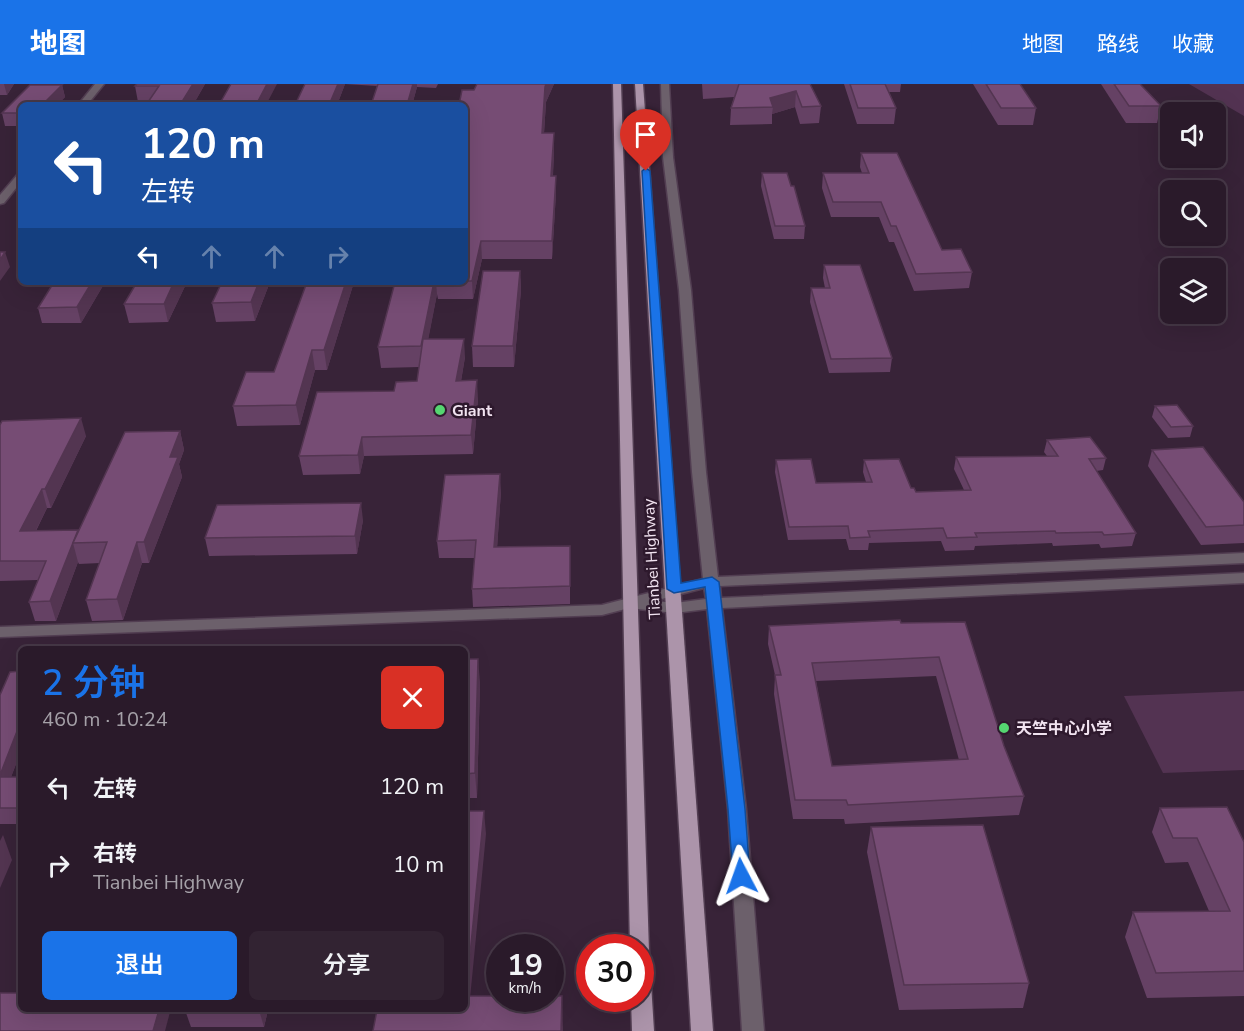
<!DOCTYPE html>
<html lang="zh">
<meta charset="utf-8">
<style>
:root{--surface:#2a1a2a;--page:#322332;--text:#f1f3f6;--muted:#a5a1a8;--line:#463847;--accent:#1a73e8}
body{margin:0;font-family:"Nunito Sans","Noto Sans SC",sans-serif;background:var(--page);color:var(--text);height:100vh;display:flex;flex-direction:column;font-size:22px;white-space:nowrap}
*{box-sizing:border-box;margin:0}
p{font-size:20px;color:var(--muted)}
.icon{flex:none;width:33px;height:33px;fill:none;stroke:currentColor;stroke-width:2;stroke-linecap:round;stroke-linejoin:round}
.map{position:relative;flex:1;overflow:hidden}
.panel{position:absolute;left:18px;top:562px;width:450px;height:366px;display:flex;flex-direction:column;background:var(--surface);border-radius:9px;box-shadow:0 6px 24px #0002,0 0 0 2px var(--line)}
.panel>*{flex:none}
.guide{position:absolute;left:18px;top:18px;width:450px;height:183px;border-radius:9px;box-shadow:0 6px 24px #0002,0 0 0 2px var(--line);background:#1a4fa0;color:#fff;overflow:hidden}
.tools{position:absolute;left:1160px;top:18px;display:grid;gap:12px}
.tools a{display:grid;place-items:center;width:66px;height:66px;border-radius:9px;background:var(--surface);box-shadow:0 6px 24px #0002,0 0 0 2px var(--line);font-size:30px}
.speed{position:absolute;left:486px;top:850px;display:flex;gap:12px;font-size:30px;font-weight:700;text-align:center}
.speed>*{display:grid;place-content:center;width:78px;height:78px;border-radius:50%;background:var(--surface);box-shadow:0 6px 24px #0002,0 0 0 2px var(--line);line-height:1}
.speed small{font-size:15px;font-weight:400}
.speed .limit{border:9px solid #d22;background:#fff;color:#111}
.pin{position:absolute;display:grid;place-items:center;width:51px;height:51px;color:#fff;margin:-62px -26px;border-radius:50% 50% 50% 0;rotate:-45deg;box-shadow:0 0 6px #0007}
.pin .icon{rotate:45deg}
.me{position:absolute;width:66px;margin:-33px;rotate:356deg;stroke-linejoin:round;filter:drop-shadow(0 0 4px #0008)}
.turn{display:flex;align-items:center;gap:21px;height:126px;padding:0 24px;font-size:27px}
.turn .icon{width:78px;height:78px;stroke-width:2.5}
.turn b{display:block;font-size:42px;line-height:51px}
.lanes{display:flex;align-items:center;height:57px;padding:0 24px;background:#0003;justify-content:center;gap:30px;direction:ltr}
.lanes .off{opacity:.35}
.round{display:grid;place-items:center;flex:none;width:63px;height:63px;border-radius:9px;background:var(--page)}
.summary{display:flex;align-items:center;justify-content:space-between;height:102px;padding:0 24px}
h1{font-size:36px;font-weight:600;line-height:45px;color:var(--accent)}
.action{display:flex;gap:12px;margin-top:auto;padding:12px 24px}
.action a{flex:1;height:69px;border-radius:9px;background:var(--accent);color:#fff;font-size:24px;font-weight:600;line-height:69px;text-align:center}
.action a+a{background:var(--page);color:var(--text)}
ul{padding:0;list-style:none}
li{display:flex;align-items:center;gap:18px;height:78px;padding:0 24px}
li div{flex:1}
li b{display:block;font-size:22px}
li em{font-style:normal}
header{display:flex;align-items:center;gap:36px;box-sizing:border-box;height:84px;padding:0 30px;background:var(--accent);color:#fff}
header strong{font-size:28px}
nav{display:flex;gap:33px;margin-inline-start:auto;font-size:21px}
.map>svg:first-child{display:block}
.green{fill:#533352}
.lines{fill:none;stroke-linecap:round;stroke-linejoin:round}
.minor-casing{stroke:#523e52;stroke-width:3}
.major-casing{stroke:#523e52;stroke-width:3}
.minor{fill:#6c606b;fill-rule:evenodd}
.major{fill:#ac94aa;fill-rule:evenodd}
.wall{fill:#654164;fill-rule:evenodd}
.shaded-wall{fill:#533551}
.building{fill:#764c74;stroke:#533551;stroke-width:1.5;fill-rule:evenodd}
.route{fill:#1a73e8;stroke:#114b97;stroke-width:1.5}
.poi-dot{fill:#55d671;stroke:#2e192d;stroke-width:2}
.labels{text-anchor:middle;stroke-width:5;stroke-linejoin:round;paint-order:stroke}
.poi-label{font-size:16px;font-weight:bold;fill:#f1e3f0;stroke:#2e192d;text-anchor:start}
.street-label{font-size:16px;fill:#f1e3f0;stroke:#2e192d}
</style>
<header>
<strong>地图</strong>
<nav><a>地图</a><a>路线</a><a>收藏</a></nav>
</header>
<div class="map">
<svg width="1244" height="947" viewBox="0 0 1244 947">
<rect width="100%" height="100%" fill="#382338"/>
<g class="green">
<polygon points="1189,0 1244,0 1244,32"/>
<polygon points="1244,607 1244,686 1163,689 1124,612"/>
</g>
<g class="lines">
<defs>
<g id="minor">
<polygon points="95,0 104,0 87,21 78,21"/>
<path d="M661 0H669L673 73 691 206 706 388 718 493 1244 469V479L720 502 721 514 1244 489V499L722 524 746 725 764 947H742L728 725 707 525 675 529 629 524 602 531 0 553V543L602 521 703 495 692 388 679 206 663 73ZM704 504 706 515 675 519 654 517Z"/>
<polygon points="21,89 21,98 4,119 0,120 0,111 18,90"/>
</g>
<g id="major">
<polygon points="613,0 621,0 649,867 654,947 632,947 631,915 640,915 640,864 630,864"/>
<polygon points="635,0 643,0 713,947 691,947"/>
</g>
</defs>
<use href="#minor" class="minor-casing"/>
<use href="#major" class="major-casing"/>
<use href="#minor" class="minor"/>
<use href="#major" class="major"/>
</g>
<g class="wall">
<polygon points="0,0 14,0 7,11 0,11"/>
<polygon points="205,0 193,21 146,21 149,18 138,18 135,2"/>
<polygon points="305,0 438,0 436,4 417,3 412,21 371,21 377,2 345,0 337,21 295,21"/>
<polygon points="477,0 554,0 546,18 544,49 554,49 554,65 553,92 556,92 556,109 552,175 482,175 473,215 438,215 437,210 428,255 465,273 461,297 478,315 473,370 364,372 360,390 303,391 299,372 394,307 417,297 419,283 381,284 378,263 395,198 465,198 465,21"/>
<polygon points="702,0 810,0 821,22 819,39 800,40 795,23 772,30 772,40 730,41 731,24 734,13 703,15"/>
<polygon points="844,0 901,0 900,8 889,8 896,24 894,40 857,40"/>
<polygon points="973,0 1020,0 1036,24 1033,41 998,41"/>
<polygon points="1101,0 1140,0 1161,22 1157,39 1126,39"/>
<polygon points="30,1 62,1 65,13 57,21 21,21 21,42 5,42 2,29"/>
<polygon points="861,69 942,166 972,188 969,204 914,207 894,158 889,158 879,133 831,133 822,104 823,89 862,89 860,83"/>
<polygon points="762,89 791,102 805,142 804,155 774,155 761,102"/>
<polygon points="824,181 892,274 890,288 829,289 810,218 811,204 825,204 823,194"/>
<polygon points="520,187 521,206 514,283 473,283 472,262"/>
<polygon points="137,198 187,198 168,238 129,239 124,220"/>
<polygon points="222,198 270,198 255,237 216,238 212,219"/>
<polygon points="307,198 354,198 327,286 315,286 300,341 237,342 233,322 274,288"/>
<polygon points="104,200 81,239 42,239 38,224"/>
<polygon points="1155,322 1193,342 1190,353 1168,354 1152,333"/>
<polygon points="0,341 86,352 51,424 47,424 36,447 78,447 180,347 184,366 179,380 182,393 149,479 142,479 123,536 92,537 86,516 100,479 79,480 78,478 56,537 35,537 29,518 38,496 0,497"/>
<polygon points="1047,356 1106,374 1103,386 1096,387 1136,449 1132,462 1101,464 1099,460 1053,462 1052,459 975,462 974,466 945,467 941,457 869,459 868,466 849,466 846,455 788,456 775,388 776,376 816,399 866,398 863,388 864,376 911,404 916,408 964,406 954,385 956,373 1047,372 1044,368"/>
<polygon points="1152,366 1244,418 1244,459 1201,461 1148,382"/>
<polygon points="501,407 497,463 570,462 570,520 473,523 472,505 475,474 439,474 437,457"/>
<polygon points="363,436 357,470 209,472 205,454"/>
<path d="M965 538 1004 662 1024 712 1019 731 845 740 844 735H793L774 610 775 591 768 560 769 542 901 539ZM936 592 959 676 832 682 816 597Z"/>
<polygon points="465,575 480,598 477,714 465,714"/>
<polygon points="21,587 21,667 11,693 21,693 21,740 0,740 0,611"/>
<polygon points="1160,724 1244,758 1244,912 1147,914 1125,853 1133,828 1209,827 1188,778 1165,779 1152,748"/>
<polygon points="871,743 1029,899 1023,924 899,926 867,768"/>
<polygon points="185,926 268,926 264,943 191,943"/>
</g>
<g class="shaded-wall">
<polygon points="4,0 14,0 7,11"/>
<polygon points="193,0 205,0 193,21 180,21"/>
<polygon points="267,0 277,0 266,21 256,21"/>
<polygon points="338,0 345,0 337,21 329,21"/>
<polygon points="413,0 417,0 417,3 412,21 407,21"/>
<polygon points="546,0 554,0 546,18 543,65 542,49 545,3"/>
<polygon points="62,1 65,13 57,21 42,21"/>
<polygon points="796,7 795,23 772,30 773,23 770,14"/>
<polygon points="554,49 554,65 552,109 551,92"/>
<polygon points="556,92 556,109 552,175 552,157"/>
<polygon points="481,157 482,175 473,215 472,197"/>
<polygon points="5,168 10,183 0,197 0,176"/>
<polygon points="520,187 521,206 514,283 513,262"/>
<polygon points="92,198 103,198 104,200 81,239 77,223"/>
<polygon points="174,198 187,198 168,238 164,220"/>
<polygon points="259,198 270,198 255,237 251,218"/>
<polygon points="346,198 354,198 327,286 324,266"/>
<polygon points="434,198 436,198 437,210 423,283 421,262"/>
<polygon points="464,255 465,273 458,315 456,297"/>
<polygon points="312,266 315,286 300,341 296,321"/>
<polygon points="477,296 478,315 473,370 471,351"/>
<polygon points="81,334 86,352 51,424 45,405"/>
<polygon points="180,347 184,366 179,380 182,393 149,479 144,458 170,373"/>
<polygon points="362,353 364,372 360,390 358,371"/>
<polygon points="500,390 501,407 496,481 494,463"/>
<polygon points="42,405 47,424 26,466 20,447"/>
<polygon points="361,419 363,436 357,470 355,452"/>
<polygon points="78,446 82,459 73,459 78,478 56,537 50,517"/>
<polygon points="137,458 142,479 123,536 117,515"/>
<polygon points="478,575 480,598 477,714 475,689"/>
<polygon points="21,637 21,667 5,709 0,696 0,691"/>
<polygon points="484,727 486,750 468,935 466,912"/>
<polygon points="3,751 12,776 0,804 0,757"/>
<polygon points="562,912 563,947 561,947"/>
<polygon points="159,926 169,926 170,928 165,947 153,947"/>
<polygon points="259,926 268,926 264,943"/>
</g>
<g class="building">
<polygon points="137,0 193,0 180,21 146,21 159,2 135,2"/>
<polygon points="231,0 267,0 256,21 219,21"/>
<polygon points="305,0 338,0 329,21 295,21"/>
<polygon points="378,0 413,0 407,21 371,21"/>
<polygon points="477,0 546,0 545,3 542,49 554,49 551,92 556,92 552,157 481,157 472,197 465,197 465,21 459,21 462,6 474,6"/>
<polygon points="739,0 810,0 821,22 802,23 796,7 770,14 773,23 731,24"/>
<polygon points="850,0 885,0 896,24 858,24"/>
<polygon points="986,0 1020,0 1036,24 1001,24"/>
<polygon points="1114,0 1140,0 1161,22 1129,22"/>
<polygon points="30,1 62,1 42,21 21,21 21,29 2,29"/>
<polygon points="861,69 897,69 942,166 961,165 972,188 916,190 896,142 891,142 881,118 833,118 823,89 869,89"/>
<polygon points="762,89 787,89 791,102 794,102 805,142 775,142"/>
<polygon points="0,168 5,168 0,176"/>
<polygon points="824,181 860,181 892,274 831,275 811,204 830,204"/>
<polygon points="483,187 520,187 513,262 472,262"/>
<polygon points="54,198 92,198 77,223 38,224"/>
<polygon points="137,198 174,198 164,220 124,220"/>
<polygon points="222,198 259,198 251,218 212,219"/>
<polygon points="307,198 346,198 324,266 312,266 296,321 233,322 246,288 274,288"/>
<polygon points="395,198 434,198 421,262 378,263"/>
<polygon points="423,255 464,255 456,297 477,296 471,351 362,353 358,371 299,372 317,308 394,307 396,298 417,297"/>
<polygon points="1177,321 1193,342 1171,343 1155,322"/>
<polygon points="81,334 45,405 42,405 20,447 78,446 50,517 29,518 46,477 0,477 0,341 2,337"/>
<polygon points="180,347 170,373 178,373 144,458 137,458 117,515 86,516 107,458 73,459 125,348"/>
<polygon points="1090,353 1106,374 1089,375 1136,449 1104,451 1102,448 1056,449 1055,447 975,449 977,453 947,454 943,444 868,447 870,453 850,454 848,442 789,443 776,376 811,375 816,399 872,398 864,376 899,375 911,404 914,404 916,408 971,406 956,373 1058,372 1047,356"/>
<polygon points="1203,363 1244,418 1244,441 1206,443 1152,366"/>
<polygon points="500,390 494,463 570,462 570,502 472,505 476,456 437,457 445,391"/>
<polygon points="361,419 355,452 205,454 217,421"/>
<path d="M900 536 901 539 965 538 1004 662 1024 712 848 721 846 716H795L775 591H781L769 542ZM939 573 968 675 832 682 812 579Z"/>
<polygon points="351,561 350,566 241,566"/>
<polygon points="465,575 478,575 475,689 465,690"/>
<polygon points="21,587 21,637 0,691 0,611 10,588"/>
<rect x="0" y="693" width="21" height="31"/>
<polygon points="1227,723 1244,758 1244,887 1156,889 1133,828 1230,827 1197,754 1173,754 1160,724"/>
<polygon points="465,727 484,727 466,912 500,912 500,915 550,915 550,912 562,912 561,947 373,947 377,926 465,926"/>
<polygon points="983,741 1029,899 904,901 871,743"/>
<polygon points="0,909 21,909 21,926 159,926 153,947 0,947"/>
</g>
<polygon class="route" points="646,84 650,87 681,499 712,493 719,498 745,725 750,792 748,796 741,798 735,796 733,792 728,725 705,503 674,509 667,505 642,87"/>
<g class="poi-dot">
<circle cx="440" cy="326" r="6"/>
<circle cx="1004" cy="644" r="6"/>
</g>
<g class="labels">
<g class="poi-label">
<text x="452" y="332">Giant</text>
<text x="1016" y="650">天竺中心小学</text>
</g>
<g class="street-label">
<text transform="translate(651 475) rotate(-93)" y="6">Tianbei Highway</text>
</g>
</g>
</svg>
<div class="tools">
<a><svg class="icon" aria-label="sound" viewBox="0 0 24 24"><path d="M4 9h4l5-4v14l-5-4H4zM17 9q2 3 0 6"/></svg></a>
<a><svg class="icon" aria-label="search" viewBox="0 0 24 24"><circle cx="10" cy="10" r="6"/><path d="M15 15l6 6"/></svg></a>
<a><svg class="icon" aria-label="layers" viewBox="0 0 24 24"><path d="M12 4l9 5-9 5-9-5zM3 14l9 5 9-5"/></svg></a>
</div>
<div class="speed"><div>19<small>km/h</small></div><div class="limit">30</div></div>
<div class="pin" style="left:646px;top:87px;background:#d93025"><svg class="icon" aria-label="arrive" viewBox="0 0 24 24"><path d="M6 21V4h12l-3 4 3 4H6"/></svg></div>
<svg class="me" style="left:741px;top:792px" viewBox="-20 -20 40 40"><path d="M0-17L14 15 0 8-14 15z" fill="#1a73e8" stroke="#fff" stroke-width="4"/></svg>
<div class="guide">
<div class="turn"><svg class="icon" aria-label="left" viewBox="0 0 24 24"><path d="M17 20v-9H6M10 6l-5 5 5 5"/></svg><div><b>120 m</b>左转</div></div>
<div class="lanes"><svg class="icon" aria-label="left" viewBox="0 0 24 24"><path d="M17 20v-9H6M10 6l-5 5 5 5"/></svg><svg class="icon off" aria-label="ahead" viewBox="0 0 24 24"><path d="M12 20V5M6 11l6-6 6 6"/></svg><svg class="icon off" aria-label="ahead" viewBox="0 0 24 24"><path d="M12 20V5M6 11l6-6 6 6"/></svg><svg class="icon off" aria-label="right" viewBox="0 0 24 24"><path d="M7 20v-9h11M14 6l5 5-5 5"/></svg></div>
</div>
<section class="panel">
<div class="summary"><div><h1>2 分钟</h1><p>460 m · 10:24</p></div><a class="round" style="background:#d93025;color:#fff"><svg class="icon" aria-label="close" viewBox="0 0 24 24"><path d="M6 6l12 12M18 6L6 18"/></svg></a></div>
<ul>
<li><svg class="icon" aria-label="left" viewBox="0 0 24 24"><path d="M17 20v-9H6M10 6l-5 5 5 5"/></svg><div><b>左转</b></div><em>120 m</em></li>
<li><svg class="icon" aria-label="right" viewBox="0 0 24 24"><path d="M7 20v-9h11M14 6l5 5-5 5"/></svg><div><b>右转</b><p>Tianbei Highway</p></div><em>10 m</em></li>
</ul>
<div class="action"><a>退出</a><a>分享</a></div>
</section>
</div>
